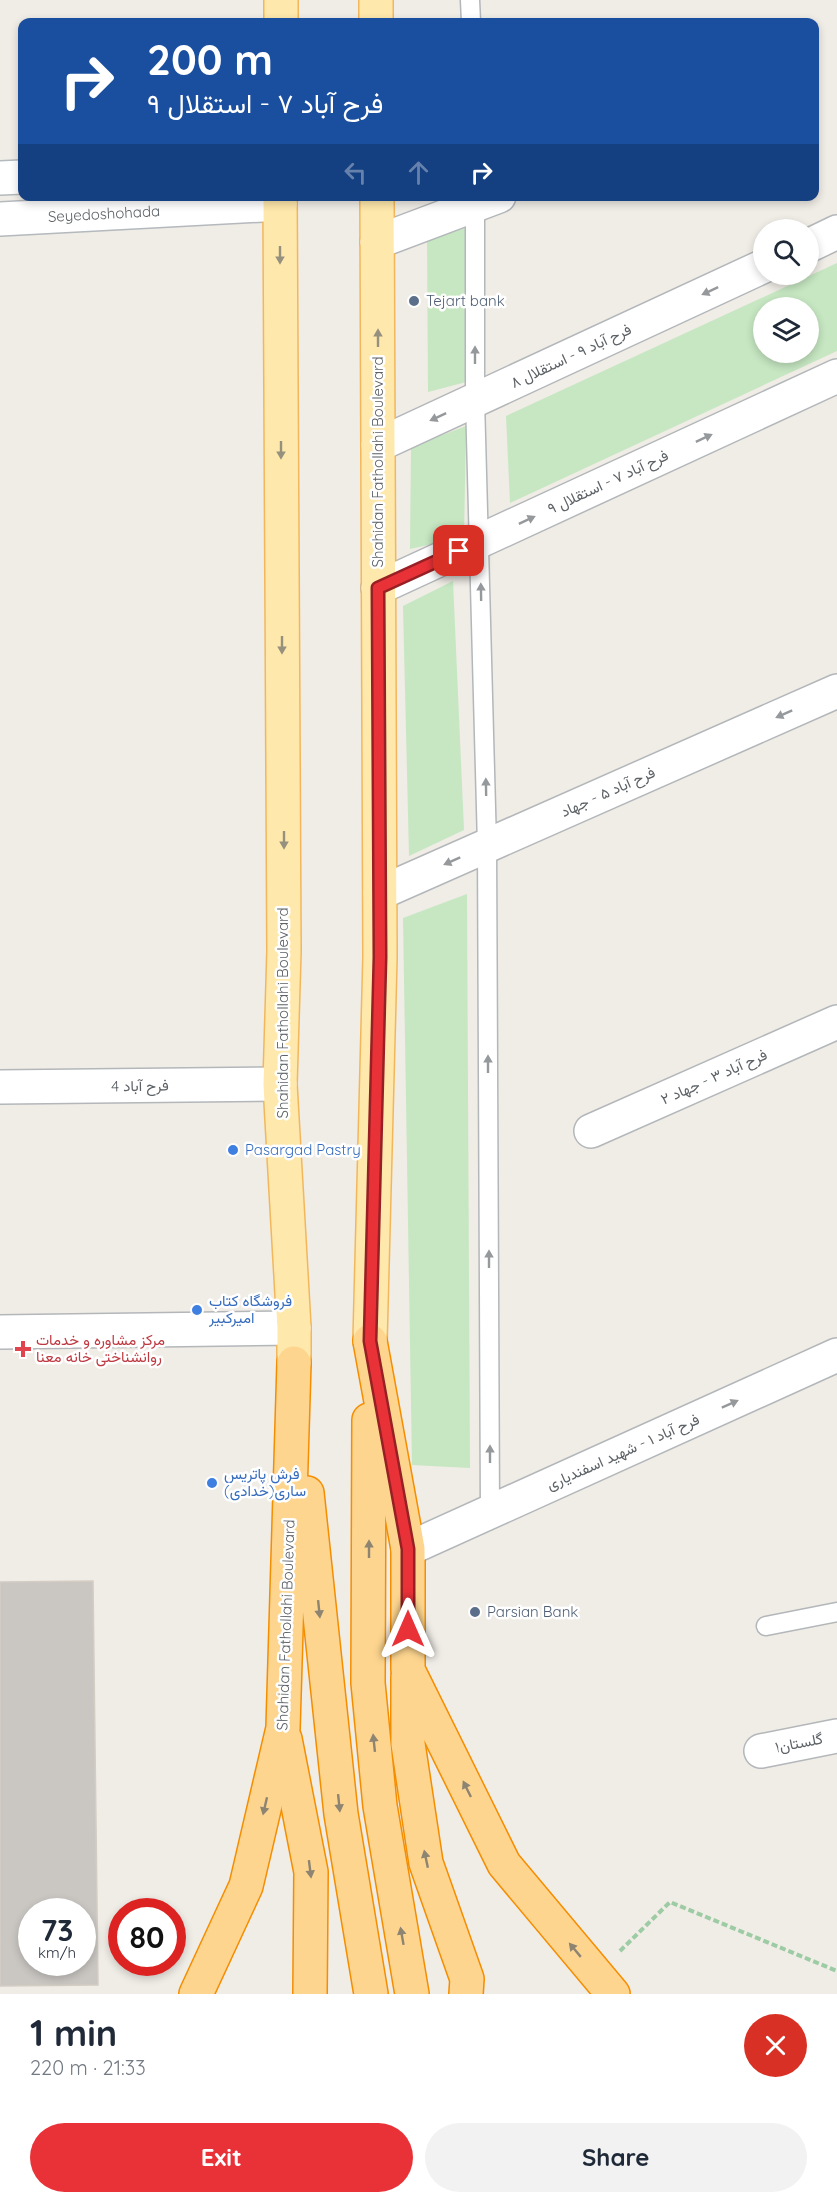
<!DOCTYPE html>
<meta charset="utf-8">
<style>
:root{--surface:#fff;--page:#f2f2f3;--text:#1f2937;--muted:#747a83;--accent:#e93238}
body{margin:0;font-family:Quicksand,Vazirmatn,sans-serif;background:var(--page);color:var(--text);height:100vh;display:flex;flex-direction:column;font-size:22px;white-space:nowrap}
*{box-sizing:border-box;margin:0}
p{font-size:20px;color:var(--muted)}
.icon{flex:none;width:33px;height:33px;fill:none;stroke:currentColor;stroke-width:2;stroke-linecap:round;stroke-linejoin:round}
.map{position:relative;height:1994px;overflow:hidden}
.sheet{display:flex;flex-direction:column;background:var(--surface);flex:1}
.sheet>*{flex:none}
.top-card{position:absolute;left:18px;top:18px;width:801px;height:183px;border-radius:12px;box-shadow:0 3px 9px #0003;background:#1a4fa0;color:#fff;overflow:hidden}
.fabs{position:absolute;left:753px;top:219px;display:grid;gap:12px}
.fabs a{display:grid;place-items:center;width:66px;height:66px;border-radius:50%;background:var(--surface);box-shadow:0 3px 9px #0003;font-size:30px}
.speed{position:absolute;left:18px;top:1898px;display:flex;gap:12px;font-size:30px;font-weight:700;text-align:center}
.speed>*{display:grid;place-content:center;width:78px;height:78px;border-radius:50%;background:var(--surface);box-shadow:0 3px 9px #0003;line-height:1}
.speed small{font-size:15px;font-weight:400}
.speed .limit{border:9px solid #d22;background:#fff;color:#111}
.pin{position:absolute;display:grid;place-items:center;width:51px;height:51px;color:#fff;margin:-26px;border-radius:12px;box-shadow:0 3px 9px #0006}
.me{position:absolute;width:66px;margin:-33px;rotate:0deg;stroke-linejoin:round;filter:drop-shadow(0 0 4px #0008)}
.turn{display:flex;align-items:center;gap:21px;height:126px;padding:0 30px;font-size:27px}
.turn .icon{width:78px;height:78px;stroke-width:2.5}
.turn b{display:block;font-size:42px;line-height:51px}
.lanes{display:flex;align-items:center;height:57px;padding:0 30px;background:#0003;justify-content:center;gap:30px;direction:ltr}
.lanes .off{opacity:.35}
.round{display:grid;place-items:center;flex:none;width:63px;height:63px;border-radius:32px;background:var(--page)}
.head{display:flex;align-items:center;justify-content:space-between;height:102px;padding:0 30px}
h1{font-size:36px;font-weight:800;line-height:45px}
.cta{display:flex;gap:12px;margin-top:auto;padding:12px 30px}
.cta a{flex:1;height:69px;border-radius:36px;background:var(--accent);color:#fff;font-size:24px;font-weight:800;line-height:69px;text-align:center}
.cta a+a{background:var(--page);color:var(--text)}
.map>svg:first-child{display:block}
.green{fill:#c6e7c2;fill-rule:evenodd}
.building{fill:#cac7c3;stroke:#d4cdc4;stroke-width:1.5;fill-rule:evenodd}
.lines{fill:none;stroke-linecap:round;stroke-linejoin:round}
.lane-casing{stroke:#b3b7ba;stroke-width:21}
.street-casing{stroke:#b3b7ba;stroke-width:36}
.secondary-casing{stroke:#b4b9bd;stroke-width:36}
.primary-casing{stroke:#f2b75c;stroke-width:36}
.highway-casing{stroke:#f58d00;stroke-width:36}
.path{stroke:#9ccba4;stroke-width:4;stroke-dasharray:6 3;stroke-linecap:butt}
.lane{stroke:#fff;stroke-width:18}
.street{stroke:#fff;stroke-width:33}
.secondary{stroke:#fff;stroke-width:33}
.primary{stroke:#ffe8ab;stroke-width:33}
.highway{stroke:#fdd58f;stroke-width:33}
.oneway{fill:#96917e}
.oneway2{fill:#96999c}
.oneway3{fill:#8d8472}
.route-casing{stroke:#972024;stroke-width:15}
.route{stroke:#e93238;stroke-width:10}
.service-dot{fill:#5c6f8a;stroke:#fff;stroke-width:2}
.shop-dot{fill:#3f7fe0;stroke:#fff;stroke-width:2}
.health-dot{fill:#e0444e;stroke:#fff;stroke-width:2}
.labels{text-anchor:middle;stroke-width:5;stroke-linejoin:round;paint-order:stroke}
.street-label{font-size:15px;fill:#5d6266;stroke:#fff}
.service-label{font-size:15px;fill:#4e5e75;stroke:#fff;text-anchor:start}
.shop-label{font-size:15px;fill:#366cbe;stroke:#fff;text-anchor:start}
.health-label{font-size:15px;fill:#be3a42;stroke:#fff;text-anchor:start}
</style>
<div class="map">
<svg width="837" height="1994" viewBox="0 0 837 1994">
<rect width="100%" height="100%" fill="#f0ece6"/>
<g class="green">
<polygon points="470,227 470,381 428,392 427,239"/>
<path d="M837 263V351L510 503 506 416ZM764 308H808V352H764Z"/>
<polygon points="466,426 464,537 410,549 411,447"/>
<polygon points="453,581 464,830 409,856 403,606"/>
<polygon points="467,894 470,1468 412,1465 403,918"/>
</g>
<path class="building" d="M93 1581 98 1985 0 1986V1582ZM32 1911H82V1962H32Z"/>
<g class="lines">
<defs>
<g id="lane">
<polyline points="470,0 471,22"/>
<polyline points="475,200 475,400 487,845 490,1512"/>
<polyline points="766,1626 837,1612"/>
</g>
<g id="street">
<polyline points="377,242 499,196"/>
<polyline points="808,246 837,232"/>
<polyline points="378,445 764,266"/>
<polyline points="378,588 837,376"/>
<polyline points="380,893 837,691"/>
<polyline points="0,1087 280,1084"/>
<polyline points="591,1131 837,1022"/>
<polyline points="0,1332 294,1328"/>
<polyline points="408,1549 837,1355"/>
<polyline points="761,1751 837,1736"/>
</g>
<g id="secondary">
<polyline points="0,178 22,177"/>
<polyline points="0,219 280,204"/>
</g>
<g id="primary">
<polyline points="281,0 281,22"/>
<polyline points="376,0 376,22"/>
<polyline points="280,196 284,951 280,1084 294,1328 294,1363"/>
<polyline points="370,1341 380,957 377,196"/>
</g>
<g id="highway">
<polyline points="370,1341 408,1549 408,1670 504,1864 613,1994"/>
<polyline points="369,1420 368,1683 380,1806 412,1994"/>
<polyline points="307,1493 341,1814 371,1994"/>
<polyline points="408,1677 408,1744 426,1863 467,1979 466,1994"/>
<polyline points="285,1739 311,1872 310,1994"/>
<polyline points="196,1994 246,1886 283,1728 294,1363"/>
</g>
</defs>
<use href="#lane" class="lane-casing"/>
<use href="#street" class="street-casing"/>
<use href="#secondary" class="secondary-casing"/>
<use href="#primary" class="primary-casing"/>
<use href="#highway" class="highway-casing"/>
<polyline class="path" points="620,1951 670,1902 837,1971"/>
<use href="#lane" class="lane"/>
<use href="#street" class="street"/>
<use href="#secondary" class="secondary"/>
<use href="#primary" class="primary"/>
<use href="#highway" class="highway"/>
</g>
<defs><path id="oneway-solid" d="M-6-.8H1V-3.2L6.5 0L1 3.2V.8H-6Z" transform="scale(1.5)"/></defs>
<g class="oneway">
<use href="#oneway-solid" transform="translate(280 255) rotate(90)"/>
<use href="#oneway-solid" transform="translate(378 338) rotate(-90)"/>
<use href="#oneway-solid" transform="translate(281 450) rotate(90)"/>
<use href="#oneway-solid" transform="translate(282 645) rotate(90)"/>
<use href="#oneway-solid" transform="translate(284 840) rotate(90)"/>
</g>
<g class="oneway2">
<use href="#oneway-solid" transform="translate(710 291) rotate(155)"/>
<use href="#oneway-solid" transform="translate(475 355) rotate(-90)"/>
<use href="#oneway-solid" transform="translate(438 417) rotate(155)"/>
<use href="#oneway-solid" transform="translate(704 438) rotate(-25)"/>
<use href="#oneway-solid" transform="translate(527 520) rotate(-25)"/>
<use href="#oneway-solid" transform="translate(481 592) rotate(-91)"/>
<use href="#oneway-solid" transform="translate(784 714) rotate(156)"/>
<use href="#oneway-solid" transform="translate(486 787) rotate(-91)"/>
<use href="#oneway-solid" transform="translate(452 861) rotate(156)"/>
<use href="#oneway-solid" transform="translate(488 1064) rotate(-90)"/>
<use href="#oneway-solid" transform="translate(489 1259) rotate(-90)"/>
<use href="#oneway-solid" transform="translate(730 1404) rotate(-24)"/>
<use href="#oneway-solid" transform="translate(490 1454) rotate(-90)"/>
</g>
<g class="oneway3">
<use href="#oneway-solid" transform="translate(369 1549) rotate(-90)"/>
<use href="#oneway-solid" transform="translate(319 1609) rotate(84)"/>
<use href="#oneway-solid" transform="translate(374 1743) rotate(-96)"/>
<use href="#oneway-solid" transform="translate(467 1789) rotate(-116)"/>
<use href="#oneway-solid" transform="translate(339 1803) rotate(84)"/>
<use href="#oneway-solid" transform="translate(265 1806) rotate(103)"/>
<use href="#oneway-solid" transform="translate(426 1859) rotate(-102)"/>
<use href="#oneway-solid" transform="translate(310 1869) rotate(83)"/>
<use href="#oneway-solid" transform="translate(402 1936) rotate(-100)"/>
<use href="#oneway-solid" transform="translate(575 1950) rotate(-130)"/>
</g>
<g class="lines">
<defs>
<polyline id="route" points="408,1629 408,1549 370,1341 380,957 378,588 459,551"/>
</defs>
<use href="#route" class="route-casing"/>
<use href="#route" class="route"/>
</g>
<g class="service-dot">
<circle cx="414" cy="301" r="6"/>
<circle cx="475" cy="1612" r="6"/>
</g>
<g class="shop-dot">
<circle cx="233" cy="1150" r="6"/>
<circle cx="197" cy="1310" r="6"/>
<circle cx="212" cy="1483" r="6"/>
</g>
<path class="health-dot" d="M20 1340h6v6h6v6h-6v6h-6v-6h-6v-6h6z"/>
<g class="labels">
<g class="street-label">
<text transform="translate(104 214) rotate(-3)" y="5">Seyedoshohada</text>
<text transform="translate(571 356) rotate(-25)" y="5">فرح آباد ۹ - استقلال ۸</text>
<text transform="translate(378 462) rotate(-90)" y="5">Shahidan Fathollahi Boulevard</text>
<text transform="translate(608 482) rotate(-25)" y="5">فرح آباد ۷ - استقلال ۹</text>
<text transform="translate(608 792) rotate(-24)" y="5">فرح آباد ۵ - جهاد</text>
<text transform="translate(283 1013) rotate(-90)" y="5">Shahidan Fathollahi Boulevard</text>
<text transform="translate(714 1077) rotate(-24)" y="5">فرح آباد ۳ - جهاد ۲</text>
<text transform="translate(140 1086) rotate(-1)" y="5">فرح آباد 4</text>
<text transform="translate(623 1452) rotate(-24)" y="5">فرح آباد ۱ - شهید اسفندیاری</text>
<text transform="translate(286 1625) rotate(-88)" y="5">Shahidan Fathollahi Boulevard</text>
<text transform="translate(799 1743) rotate(-11)" y="5">گلستان۱</text>
</g>
<g class="service-label">
<text x="426" y="306">Tejart bank</text>
<text x="487" y="1617">Parsian Bank</text>
</g>
<g class="shop-label">
<text x="245" y="1155">Pasargad Pastry</text>
<text x="209" y="1306">فروشگاه کتاب<tspan x="209" dy="17">امیرکبیر</tspan></text>
<text x="224" y="1479">فرش پاتریس<tspan x="224" dy="17">(خدادی)ساری</tspan></text>
</g>
<g class="health-label">
<text x="36" y="1345">مرکز مشاوره و خدمات<tspan x="36" dy="17">روانشناختی خانه معنا</tspan></text>
</g>
</g>
</svg>
<div class="fabs">
<a><svg class="icon" aria-label="search" viewBox="0 0 24 24"><circle cx="10" cy="10" r="6"/><path d="M15 15l6 6"/></svg></a>
<a><svg class="icon" aria-label="layers" viewBox="0 0 24 24"><path d="M12 4l9 5-9 5-9-5zM3 14l9 5 9-5"/></svg></a>
</div>
<div class="speed"><div>73<small>km/h</small></div><div class="limit">80</div></div>
<div class="pin" style="left:459px;top:551px;background:#d93025"><svg class="icon" aria-label="arrive" viewBox="0 0 24 24"><path d="M6 21V4h12l-3 4 3 4H6"/></svg></div>
<svg class="me" style="left:408px;top:1629px" viewBox="-20 -20 40 40"><path d="M0-17L14 15 0 8-14 15z" fill="#e93238" stroke="#fff" stroke-width="4"/></svg>
<div class="top-card">
<div class="turn"><svg class="icon" aria-label="right" viewBox="0 0 24 24"><path d="M7 20v-9h11M14 6l5 5-5 5"/></svg><div><b>200 m</b>فرح آباد ۷ - استقلال ۹</div></div>
<div class="lanes"><svg class="icon off" aria-label="left" viewBox="0 0 24 24"><path d="M17 20v-9H6M10 6l-5 5 5 5"/></svg><svg class="icon off" aria-label="ahead" viewBox="0 0 24 24"><path d="M12 20V5M6 11l6-6 6 6"/></svg><svg class="icon" aria-label="right" viewBox="0 0 24 24"><path d="M7 20v-9h11M14 6l5 5-5 5"/></svg></div>
</div>
</div>
<section class="sheet">
<div class="head"><div><h1>1 min</h1><p>220 m · 21:33</p></div><a class="round" style="background:#d93025;color:#fff"><svg class="icon" aria-label="close" viewBox="0 0 24 24"><path d="M6 6l12 12M18 6L6 18"/></svg></a></div>
<div class="cta"><a>Exit</a><a>Share</a></div>
</section>
